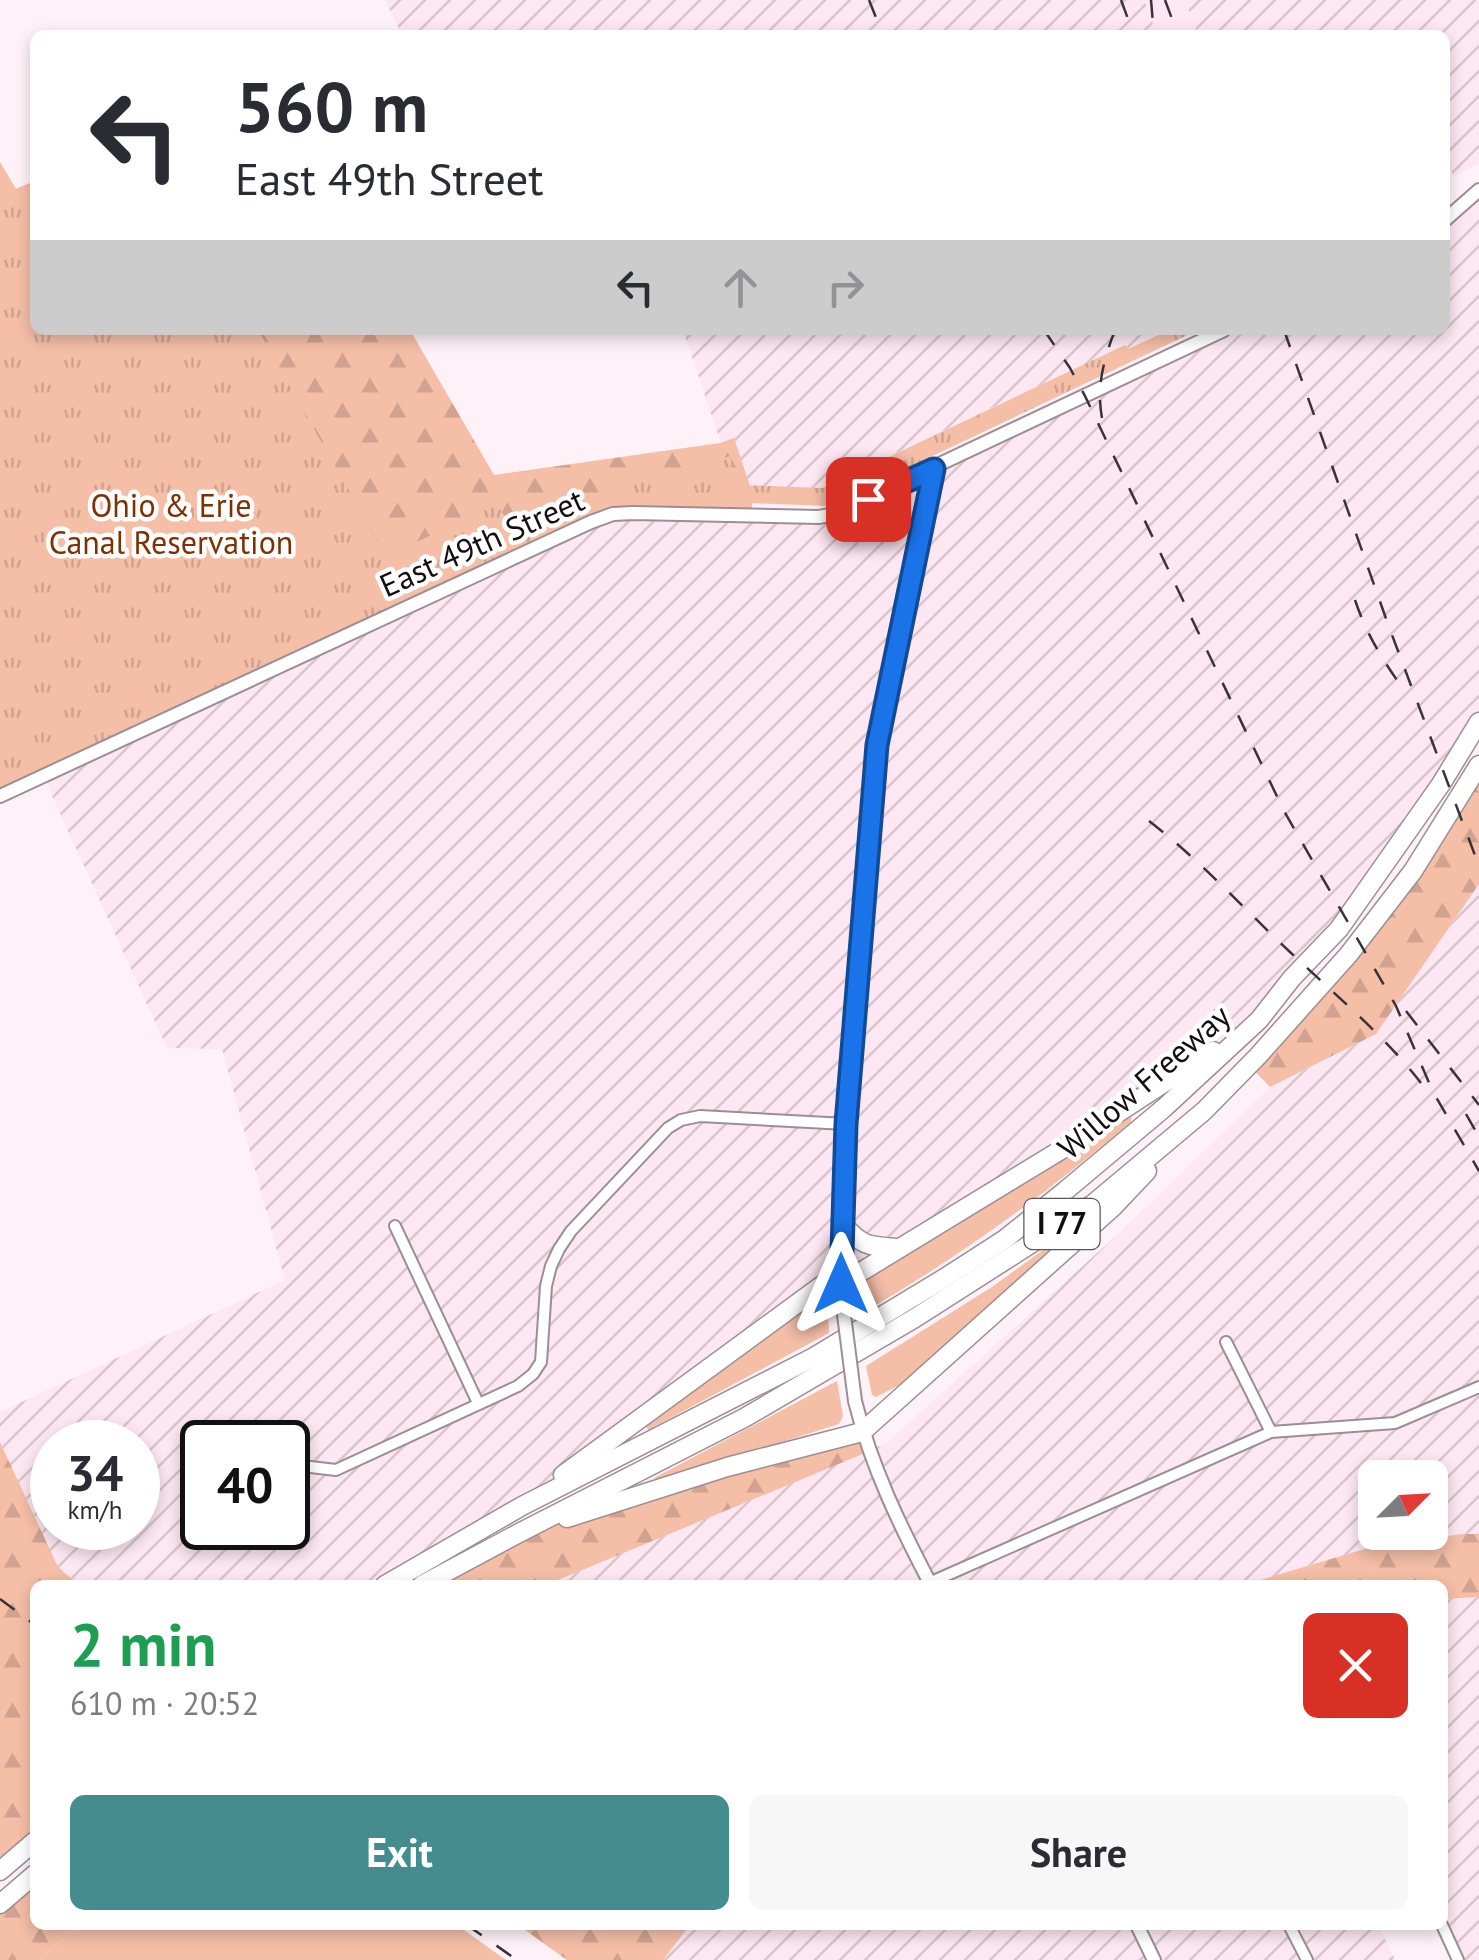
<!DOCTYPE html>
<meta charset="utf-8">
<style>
:root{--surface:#fff;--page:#f7f7f7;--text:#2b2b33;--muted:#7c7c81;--accent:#448c8e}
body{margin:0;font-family:"PT Sans",sans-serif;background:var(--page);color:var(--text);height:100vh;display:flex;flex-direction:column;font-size:38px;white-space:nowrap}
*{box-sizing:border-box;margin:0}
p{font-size:32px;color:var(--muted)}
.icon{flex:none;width:55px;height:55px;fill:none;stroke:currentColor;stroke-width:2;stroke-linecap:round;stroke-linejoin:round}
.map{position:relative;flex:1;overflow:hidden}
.details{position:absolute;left:30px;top:1580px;width:1418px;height:350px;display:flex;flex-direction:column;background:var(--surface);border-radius:15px;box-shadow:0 5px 15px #0003}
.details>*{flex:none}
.hud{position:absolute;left:30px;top:30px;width:1420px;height:305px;border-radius:15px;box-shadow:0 5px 15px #0003;background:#fff;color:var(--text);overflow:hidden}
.needle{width:65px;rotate:66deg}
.buttons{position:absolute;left:1358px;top:1460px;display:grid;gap:20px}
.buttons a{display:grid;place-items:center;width:90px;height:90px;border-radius:15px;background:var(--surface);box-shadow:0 5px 15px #0003;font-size:50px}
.speed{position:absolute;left:30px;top:1420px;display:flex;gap:20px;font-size:50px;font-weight:700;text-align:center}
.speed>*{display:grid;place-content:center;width:130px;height:130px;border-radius:50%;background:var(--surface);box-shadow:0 5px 15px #0003;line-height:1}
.speed small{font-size:25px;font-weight:400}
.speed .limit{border:5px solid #111;border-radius:15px;background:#fff;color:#111}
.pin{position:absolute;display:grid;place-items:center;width:85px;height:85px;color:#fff;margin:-42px;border-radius:20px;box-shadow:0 5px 15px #0006}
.me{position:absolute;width:110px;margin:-55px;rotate:0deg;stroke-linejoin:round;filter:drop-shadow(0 0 8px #0008)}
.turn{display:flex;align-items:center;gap:35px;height:210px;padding:0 40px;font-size:45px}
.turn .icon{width:130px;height:130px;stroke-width:2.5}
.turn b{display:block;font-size:70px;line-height:85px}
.lanes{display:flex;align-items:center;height:95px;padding:0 40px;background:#0003;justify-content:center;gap:50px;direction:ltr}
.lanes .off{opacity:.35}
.round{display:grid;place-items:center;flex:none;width:105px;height:105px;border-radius:15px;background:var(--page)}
.head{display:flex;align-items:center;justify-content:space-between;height:170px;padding:0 40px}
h1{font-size:60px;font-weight:600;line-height:75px;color:#1e9e55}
.cta{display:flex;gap:20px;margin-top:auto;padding:20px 40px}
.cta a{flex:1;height:115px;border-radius:15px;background:var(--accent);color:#fff;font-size:40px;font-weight:600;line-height:115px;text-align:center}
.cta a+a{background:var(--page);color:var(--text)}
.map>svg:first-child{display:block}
.built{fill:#fde7f2}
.industrial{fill:url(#industrial-furrows);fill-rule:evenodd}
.green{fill:#f4bea7}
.forest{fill:url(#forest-firs)}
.park{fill:url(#park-tufts)}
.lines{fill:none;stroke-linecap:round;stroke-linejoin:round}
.minor-casing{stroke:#9b8e95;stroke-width:14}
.tertiary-casing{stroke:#9b8e95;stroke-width:16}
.motorway-casing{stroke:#9b8e95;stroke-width:21}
.minor{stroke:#fff;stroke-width:10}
.tertiary{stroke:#fff;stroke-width:12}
.motorway{stroke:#fff;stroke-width:18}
.rail{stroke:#393337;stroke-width:2.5;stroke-dasharray:18 18;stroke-linecap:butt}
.tertiary-bridge-casing{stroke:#9b8e95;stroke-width:16;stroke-linecap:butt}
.tertiary-bridge{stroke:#fff;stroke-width:12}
.route-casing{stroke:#114b97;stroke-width:25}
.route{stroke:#1a73e8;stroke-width:18}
.labels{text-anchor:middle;stroke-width:9;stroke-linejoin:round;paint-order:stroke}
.shield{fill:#fff;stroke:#5a5658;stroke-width:2.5}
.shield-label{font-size:30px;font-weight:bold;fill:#130e11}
.park-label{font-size:32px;fill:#7f3001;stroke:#fff}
.street-label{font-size:32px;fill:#130e11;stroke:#fff}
</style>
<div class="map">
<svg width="1479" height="1960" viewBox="0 0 1479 1960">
<defs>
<pattern id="industrial-furrows" width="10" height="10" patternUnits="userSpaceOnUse" patternTransform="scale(2.5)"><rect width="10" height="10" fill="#fde7f2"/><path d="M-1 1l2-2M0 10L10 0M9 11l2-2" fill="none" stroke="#d8c5ce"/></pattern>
<pattern id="forest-firs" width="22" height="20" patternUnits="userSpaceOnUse" patternTransform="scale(2.5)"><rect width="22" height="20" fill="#f4bea7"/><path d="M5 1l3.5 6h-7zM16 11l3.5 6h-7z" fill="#d0a28f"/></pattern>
<pattern id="park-tufts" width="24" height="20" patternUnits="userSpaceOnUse" patternTransform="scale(2.5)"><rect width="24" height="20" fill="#f4bea7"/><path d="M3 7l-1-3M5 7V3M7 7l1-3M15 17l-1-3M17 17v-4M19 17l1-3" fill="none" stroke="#d0a28f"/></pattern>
</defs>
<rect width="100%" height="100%" fill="#fef2f8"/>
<polygon class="built" points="1144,0 1185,0 1198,35 1157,35"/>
<g class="industrial">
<polygon points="385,0 1144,0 1157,35 402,35"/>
<polygon points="1185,0 1479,0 1479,164 1454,176 1450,170 1445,175 1445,35 1198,35"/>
<path d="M1479 190V722L1434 794 1259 1020 1064 1148 821 1286 522 1506 385 1585H79L58 1568 0 1442V1412L285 1280 222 1049 167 1048 43 776 613 514 819 517 1224 330H1445V220ZM52 1442H138V1528H52ZM202 1442H288V1528H202Z"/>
<polygon points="683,330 1169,330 1128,349 1125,345 820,489 735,485"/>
<path d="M1479 884V1534H1461L1368 1548 1243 1585H546L885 1444 1116 1236 1270 1087 1376 1034ZM1375 1478H1430V1532H1375Z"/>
<polygon points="1479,1570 1479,1960 1458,1960 1442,1925 1442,1585 1348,1585"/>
<polygon points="690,1925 1378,1925 1395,1960 663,1960"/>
</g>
<g class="green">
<path d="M1131 1117V1122C1045 1195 955 1260 857 1316L855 1298 858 1280 1000 1192Z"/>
<polygon points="1058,1239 1062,1242 920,1370 903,1383 876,1397 872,1395 866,1366 992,1287"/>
<polygon points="814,1301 821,1302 828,1315 829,1333 648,1430 645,1425"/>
<polygon points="837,1381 843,1416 839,1424 658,1481 654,1478"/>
<polygon points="78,1925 457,1925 506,1960 40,1960"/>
</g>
<g class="forest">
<polygon points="0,162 35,221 35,330 410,330 494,475 720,443 734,438 750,486 753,514 633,513 0,689"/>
<polygon points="1479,765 1479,884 1376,1034 1270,1087 1249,1065 1349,954"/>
<polygon points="862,1432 870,1451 546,1585 422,1585 519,1533"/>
<polygon points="0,1442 58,1567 79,1585 35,1585 35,1841 0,1871"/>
<polygon points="1461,1534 1479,1534 1479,1597 1443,1599 1442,1585 1243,1585 1368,1548"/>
<polygon points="35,1874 35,1925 78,1925 40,1960 0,1960 0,1904"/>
<polygon points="518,1925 690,1925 663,1960 567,1960"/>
</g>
<polygon class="park" points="35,181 35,330 258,330 386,556 497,505 509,522 555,513 609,487 730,456 740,485 823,488 1125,345 1128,349 1169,330 1198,330 827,506 746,503 750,517 611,512 0,795 0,195"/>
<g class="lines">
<defs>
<g id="minor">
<polyline points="395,1226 478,1403"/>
<polyline points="1226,1342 1271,1432 1395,1423 1479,1387"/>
<polyline points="302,1466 336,1470 518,1386 533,1374 541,1362 546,1286 551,1266 559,1249 571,1231 668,1128 681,1120 700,1116 846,1124"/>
<polyline points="929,1583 1271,1432"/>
<polyline points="1289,1925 1307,1960"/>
<polyline points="1442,1925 1458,1960"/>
</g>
<g id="tertiary">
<polyline points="1445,220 1479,190"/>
<polyline points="0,796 591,522 613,514 633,513 819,517 834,514 1224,330"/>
<polyline points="841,1289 841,1222 846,1124 878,737 934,469"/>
<path d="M855 1401C871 1466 900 1526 931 1585"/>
<polyline points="1137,1925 1154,1960"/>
</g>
<g id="motorway">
<path d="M841 1222C861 1246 867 1246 897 1248"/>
<polyline points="563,1475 821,1286 841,1284 1064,1148 1213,1051"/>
<polyline points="567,1518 727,1467 862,1432 1113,1207 1147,1171"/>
<polyline points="385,1585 522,1506 814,1357 943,1279 1005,1239 1065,1191 1164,1108 1259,1020 1292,978 1339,929 1441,784 1479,722"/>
<polyline points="422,1585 519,1533 744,1418 915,1318 1093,1204 1204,1111 1258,1056 1349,954 1413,871 1479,765"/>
<polyline points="0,1871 35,1841"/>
<polyline points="0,1904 35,1874"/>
</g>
</defs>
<use href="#minor" class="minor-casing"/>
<use href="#tertiary" class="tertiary-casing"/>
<use href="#motorway" class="motorway-casing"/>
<use href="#minor" class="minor"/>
<use href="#tertiary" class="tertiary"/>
<use href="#motorway" class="motorway"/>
<g class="rail">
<polyline points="869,0 883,35"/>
<polyline points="1121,0 1134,35"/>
<polyline points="1151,0 1154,35"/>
<polyline points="1165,0 1178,35"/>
<polyline points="1044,330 1070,368 1085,396 1284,811 1396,1006 1433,1092 1479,1171"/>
<polyline points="1284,330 1389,627 1479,866"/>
<path d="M1102 418C1096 386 1104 359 1115 330"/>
<path d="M1355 600C1367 636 1385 664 1407 694"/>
<path d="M1149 821C1200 860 1243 908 1290 952 1334 994 1384 1035 1421 1083"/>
<polyline points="1406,1011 1479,1105"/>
<polyline points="1466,1114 1479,1137"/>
<polyline points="0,1599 35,1625"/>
<polyline points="467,1925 517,1960"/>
</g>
<defs>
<polyline id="tertiary-bridge" points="842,1299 855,1401"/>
</defs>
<use href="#tertiary-bridge" class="tertiary-bridge-casing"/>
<use href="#tertiary-bridge" class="tertiary-bridge"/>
</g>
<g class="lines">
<defs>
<polyline id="route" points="841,1284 846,1124 877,745 934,469 868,499"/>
</defs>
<use href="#route" class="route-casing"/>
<use href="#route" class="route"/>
</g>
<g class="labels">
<rect class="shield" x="1024.5" y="1199" width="75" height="50" rx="8"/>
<g class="shield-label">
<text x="1062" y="1234">I 77</text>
</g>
<g class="park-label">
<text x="171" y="517">Ohio &amp; Erie<tspan x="171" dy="37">Canal Reservation</tspan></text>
</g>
<g class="street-label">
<text transform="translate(482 543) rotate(-24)" y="11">East 49th Street</text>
<text transform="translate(1144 1082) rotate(-41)" y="11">Willow Freeway</text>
</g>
</g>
</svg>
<div class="buttons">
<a><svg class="needle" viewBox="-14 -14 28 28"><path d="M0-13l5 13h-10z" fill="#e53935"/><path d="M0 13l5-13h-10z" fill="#7c7c81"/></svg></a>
</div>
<div class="speed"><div>34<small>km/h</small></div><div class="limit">40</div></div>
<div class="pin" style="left:868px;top:499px;background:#d93025"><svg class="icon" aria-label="arrive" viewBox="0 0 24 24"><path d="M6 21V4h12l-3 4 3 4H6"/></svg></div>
<svg class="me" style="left:841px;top:1284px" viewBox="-20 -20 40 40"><path d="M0-17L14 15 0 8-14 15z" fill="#1a73e8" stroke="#fff" stroke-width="4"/></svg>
<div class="hud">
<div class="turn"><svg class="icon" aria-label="left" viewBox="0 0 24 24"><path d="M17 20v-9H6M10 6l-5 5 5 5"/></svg><div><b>560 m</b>East 49th Street</div></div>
<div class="lanes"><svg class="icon" aria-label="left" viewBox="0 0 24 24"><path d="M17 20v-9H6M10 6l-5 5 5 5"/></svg><svg class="icon off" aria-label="ahead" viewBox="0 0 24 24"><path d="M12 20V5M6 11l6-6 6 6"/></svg><svg class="icon off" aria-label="right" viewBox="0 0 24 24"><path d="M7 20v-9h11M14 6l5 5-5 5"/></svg></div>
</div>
<section class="details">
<div class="head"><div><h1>2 min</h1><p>610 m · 20:52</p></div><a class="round" style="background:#d93025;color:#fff"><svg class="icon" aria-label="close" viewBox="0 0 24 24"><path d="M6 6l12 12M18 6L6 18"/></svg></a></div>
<div class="cta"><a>Exit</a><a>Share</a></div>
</section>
</div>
